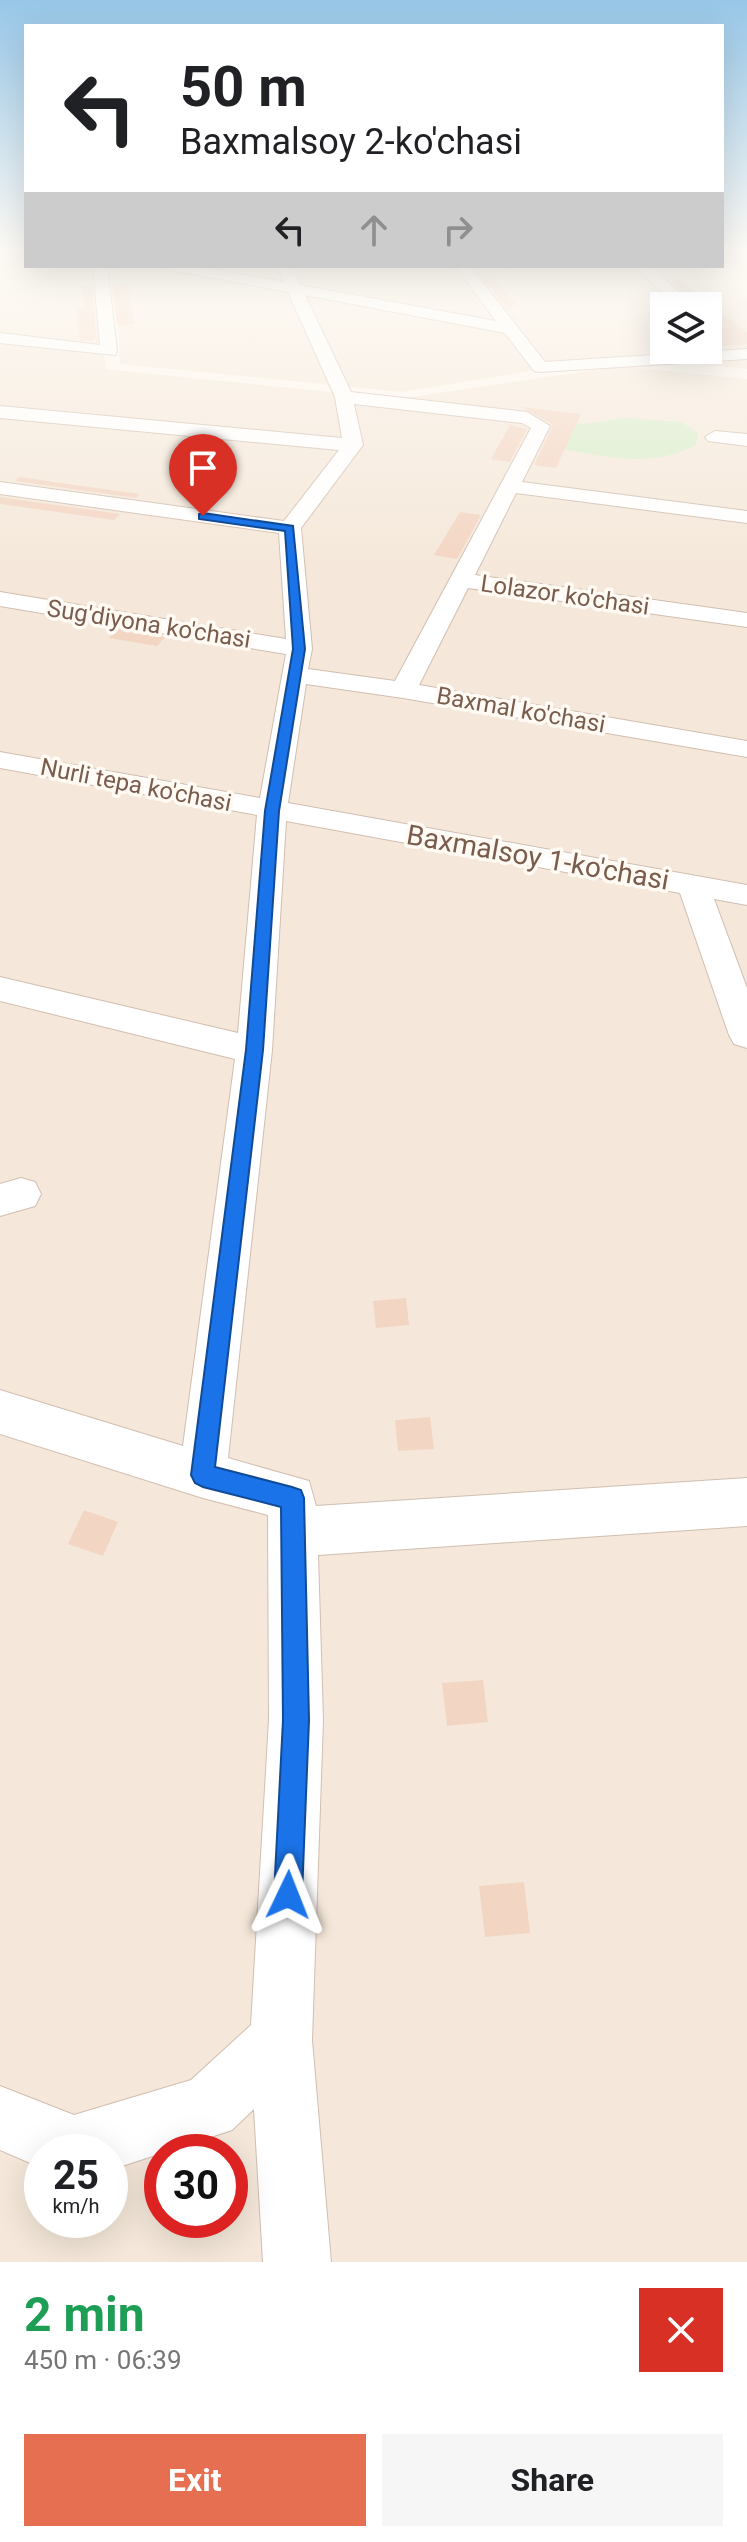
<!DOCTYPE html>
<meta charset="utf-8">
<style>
:root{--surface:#fff;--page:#f6f6f6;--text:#202124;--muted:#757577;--accent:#e76f51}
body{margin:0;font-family:Roboto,sans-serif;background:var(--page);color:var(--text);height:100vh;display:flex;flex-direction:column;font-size:30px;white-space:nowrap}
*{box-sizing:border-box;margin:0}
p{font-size:26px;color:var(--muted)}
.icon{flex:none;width:44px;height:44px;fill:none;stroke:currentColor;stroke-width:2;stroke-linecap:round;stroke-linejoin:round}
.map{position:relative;height:2262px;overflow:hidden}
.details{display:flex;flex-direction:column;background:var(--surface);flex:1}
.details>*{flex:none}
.top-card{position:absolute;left:24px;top:24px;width:700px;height:244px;border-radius:0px;box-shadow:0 8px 32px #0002;background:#fff;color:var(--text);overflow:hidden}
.fabs{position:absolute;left:650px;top:292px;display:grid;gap:16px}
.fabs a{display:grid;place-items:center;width:72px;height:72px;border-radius:0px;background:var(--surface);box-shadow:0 8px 32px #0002;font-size:40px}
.speed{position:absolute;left:24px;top:2134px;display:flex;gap:16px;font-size:40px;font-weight:700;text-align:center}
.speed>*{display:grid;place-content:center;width:104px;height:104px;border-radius:50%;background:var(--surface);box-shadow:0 8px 32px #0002;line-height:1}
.speed small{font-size:20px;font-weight:400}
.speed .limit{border:12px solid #d22;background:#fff;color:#111}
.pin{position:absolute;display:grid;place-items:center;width:68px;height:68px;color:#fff;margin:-82px -34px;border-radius:50% 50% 50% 0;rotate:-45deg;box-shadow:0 0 8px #0007}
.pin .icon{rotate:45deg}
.me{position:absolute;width:88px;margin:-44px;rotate:2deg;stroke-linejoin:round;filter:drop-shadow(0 0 6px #0008)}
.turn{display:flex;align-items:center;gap:28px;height:168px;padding:0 24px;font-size:36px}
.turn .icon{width:104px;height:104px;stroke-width:2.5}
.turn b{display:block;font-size:56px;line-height:68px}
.lanes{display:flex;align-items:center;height:76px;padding:0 24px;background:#0003;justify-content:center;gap:40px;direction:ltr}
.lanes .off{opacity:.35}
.round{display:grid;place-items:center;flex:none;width:84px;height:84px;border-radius:0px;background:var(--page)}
.headline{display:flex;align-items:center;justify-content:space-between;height:136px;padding:0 24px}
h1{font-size:48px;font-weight:700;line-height:60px;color:#1e9e55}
.primary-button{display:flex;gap:16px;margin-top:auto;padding:16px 24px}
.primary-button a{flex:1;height:92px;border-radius:0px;background:var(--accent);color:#fff;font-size:32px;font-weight:700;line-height:92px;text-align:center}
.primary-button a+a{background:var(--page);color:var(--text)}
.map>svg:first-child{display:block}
.residential{fill:#f5e8da;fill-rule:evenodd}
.green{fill:#d8ecc9}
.building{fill:#f3d5c3}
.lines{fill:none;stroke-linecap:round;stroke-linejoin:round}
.minor-casing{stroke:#d1beb0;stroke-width:2}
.minor{fill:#fff;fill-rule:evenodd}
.route{fill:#1a73e8;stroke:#114b97;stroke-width:2}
.labels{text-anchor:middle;stroke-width:7;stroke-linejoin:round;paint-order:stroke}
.far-street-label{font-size:24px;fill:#7a5c4d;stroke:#fffaf3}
.street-label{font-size:28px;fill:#7a5c4d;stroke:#fffaf3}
</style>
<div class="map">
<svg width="747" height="2262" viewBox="0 0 747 2262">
<rect width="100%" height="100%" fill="#fdf6ec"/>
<g class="residential">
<path d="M0 251H26V266H90L106 369 398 399 621 366 747 379V2262H0ZM42 2152H110V2220H42ZM162 2152H230V2220H162Z"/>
<path d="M722 251H747V369L618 357 401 392 120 364 115 266H722ZM664 306H708V350H664Z"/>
</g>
<path class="green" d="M626 418 681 422 698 433 696 445C649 470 598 455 549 447L552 428Z"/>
<g class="building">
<polygon points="491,276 515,303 509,311 482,277"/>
<polygon points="671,280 680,280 747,333 747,344 708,347 708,306 697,306"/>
<polygon points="127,284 135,324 117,325 112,285"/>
<polygon points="82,286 92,286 96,337 91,341 80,340 76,307 85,307"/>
<polygon points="521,407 581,414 556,468 534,465 553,425"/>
<polygon points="510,425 527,429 510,462 491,459"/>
<polygon points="20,477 81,486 140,494 136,498 15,481"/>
<polygon points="0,497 120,514 114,520 100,518 0,504"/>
<polygon points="460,512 481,515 457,559 434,555"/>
<polygon points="117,629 165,637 157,646 109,638"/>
<polygon points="406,1298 409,1325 376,1328 373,1301"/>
<polygon points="430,1417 434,1449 398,1451 395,1420"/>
<polygon points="84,1510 118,1522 103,1556 68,1544"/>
<polygon points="483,1680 488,1722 447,1726 442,1683"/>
<polygon points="524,1882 530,1933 485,1937 479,1886"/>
</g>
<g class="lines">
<defs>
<g id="minor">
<polygon points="0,251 17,251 0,261"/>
<polygon points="93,266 107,266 117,351 115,355 0,343 0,333 100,345"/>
<path d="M164 266H195L284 282 277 266H291L300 285 496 321 455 266H470L545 362 747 349V359L540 372 534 371 505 333 305 295 351 392 527 412 550 426 522 482 747 511V523L516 493 475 575 747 613V627L468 588 419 685 747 741V757L403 698 306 684 288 803 747 885V905L714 899 747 988V1048L734 1044 729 1035 680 893 286 821 272 1050 228 1458 309 1481 316 1506 747 1478V1526L318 1555 323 1720 312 2040 331 2262H263L254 2109 232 2130 110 2170V2152H42V2168L0 2150V2086L74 2115 191 2080 251 2025 269 1720 268 1515 203 1498 0 1434V1390L183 1446 235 1059 0 1001V977L238 1033 257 815 0 768V752L260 798 286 654 0 606V592L286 639 279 533 0 494V482L284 521 339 450 0 418V406L342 438 335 397 288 292 171 270ZM354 404 522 423 531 428 395 681 308 669 312 649 301 528 363 445Z"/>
<polygon points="635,266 651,266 694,306 677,306"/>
<polygon points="715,431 747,434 747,446 708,441 705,437"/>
<polygon points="21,1178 35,1182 41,1194 35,1206 0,1216 0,1184"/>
</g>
</defs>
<use href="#minor" class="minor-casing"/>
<use href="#minor" class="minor"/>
</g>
<linearGradient id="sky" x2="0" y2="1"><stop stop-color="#97c7e8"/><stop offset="0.44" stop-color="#fefbf6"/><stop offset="1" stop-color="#fefbf6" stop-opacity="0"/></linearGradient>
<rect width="747" height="568" fill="url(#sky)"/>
<polygon class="route" points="203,513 293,526 305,649 279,811 263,1050 215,1467 292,1487 301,1490 304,1498 309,1720 302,1895 298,1905 288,1909 278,1905 274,1895 283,1720 281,1507 203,1487 195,1483 191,1475 246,1050 265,811 293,649 285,531 199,519 199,514"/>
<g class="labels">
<g class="far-street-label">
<text transform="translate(565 595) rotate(8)" y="8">Lolazor ko'chasi</text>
<text transform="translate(149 624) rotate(9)" y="8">Sug'diyona ko'chasi</text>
<text transform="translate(521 710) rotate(10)" y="8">Baxmal ko'chasi</text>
<text transform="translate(136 785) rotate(11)" y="8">Nurli tepa ko'chasi</text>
</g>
<g class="street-label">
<text transform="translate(538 857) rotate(10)" y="10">Baxmalsoy 1-ko'chasi</text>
</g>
</g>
</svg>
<div class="fabs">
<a><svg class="icon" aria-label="layers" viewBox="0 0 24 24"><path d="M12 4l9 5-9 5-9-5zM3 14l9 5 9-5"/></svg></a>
</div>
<div class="speed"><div>25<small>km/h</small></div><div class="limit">30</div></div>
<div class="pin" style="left:203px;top:516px;background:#d93025"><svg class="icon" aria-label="arrive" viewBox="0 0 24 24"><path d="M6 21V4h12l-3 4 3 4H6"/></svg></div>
<svg class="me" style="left:288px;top:1895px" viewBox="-20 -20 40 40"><path d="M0-17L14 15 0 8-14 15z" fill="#1a73e8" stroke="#fff" stroke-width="4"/></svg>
<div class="top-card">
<div class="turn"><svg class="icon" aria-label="left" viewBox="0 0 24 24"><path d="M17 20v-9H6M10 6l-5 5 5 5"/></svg><div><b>50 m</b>Baxmalsoy 2-ko'chasi</div></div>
<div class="lanes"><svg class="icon" aria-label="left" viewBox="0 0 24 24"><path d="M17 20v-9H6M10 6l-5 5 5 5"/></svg><svg class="icon off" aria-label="ahead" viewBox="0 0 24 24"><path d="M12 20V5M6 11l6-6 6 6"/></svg><svg class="icon off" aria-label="right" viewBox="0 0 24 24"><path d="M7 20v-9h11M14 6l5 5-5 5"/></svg></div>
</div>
</div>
<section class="details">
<div class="headline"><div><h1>2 min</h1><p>450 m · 06:39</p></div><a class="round" style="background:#d93025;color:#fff"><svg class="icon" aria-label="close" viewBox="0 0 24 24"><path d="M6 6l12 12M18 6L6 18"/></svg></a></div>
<div class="primary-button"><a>Exit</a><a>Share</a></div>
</section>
